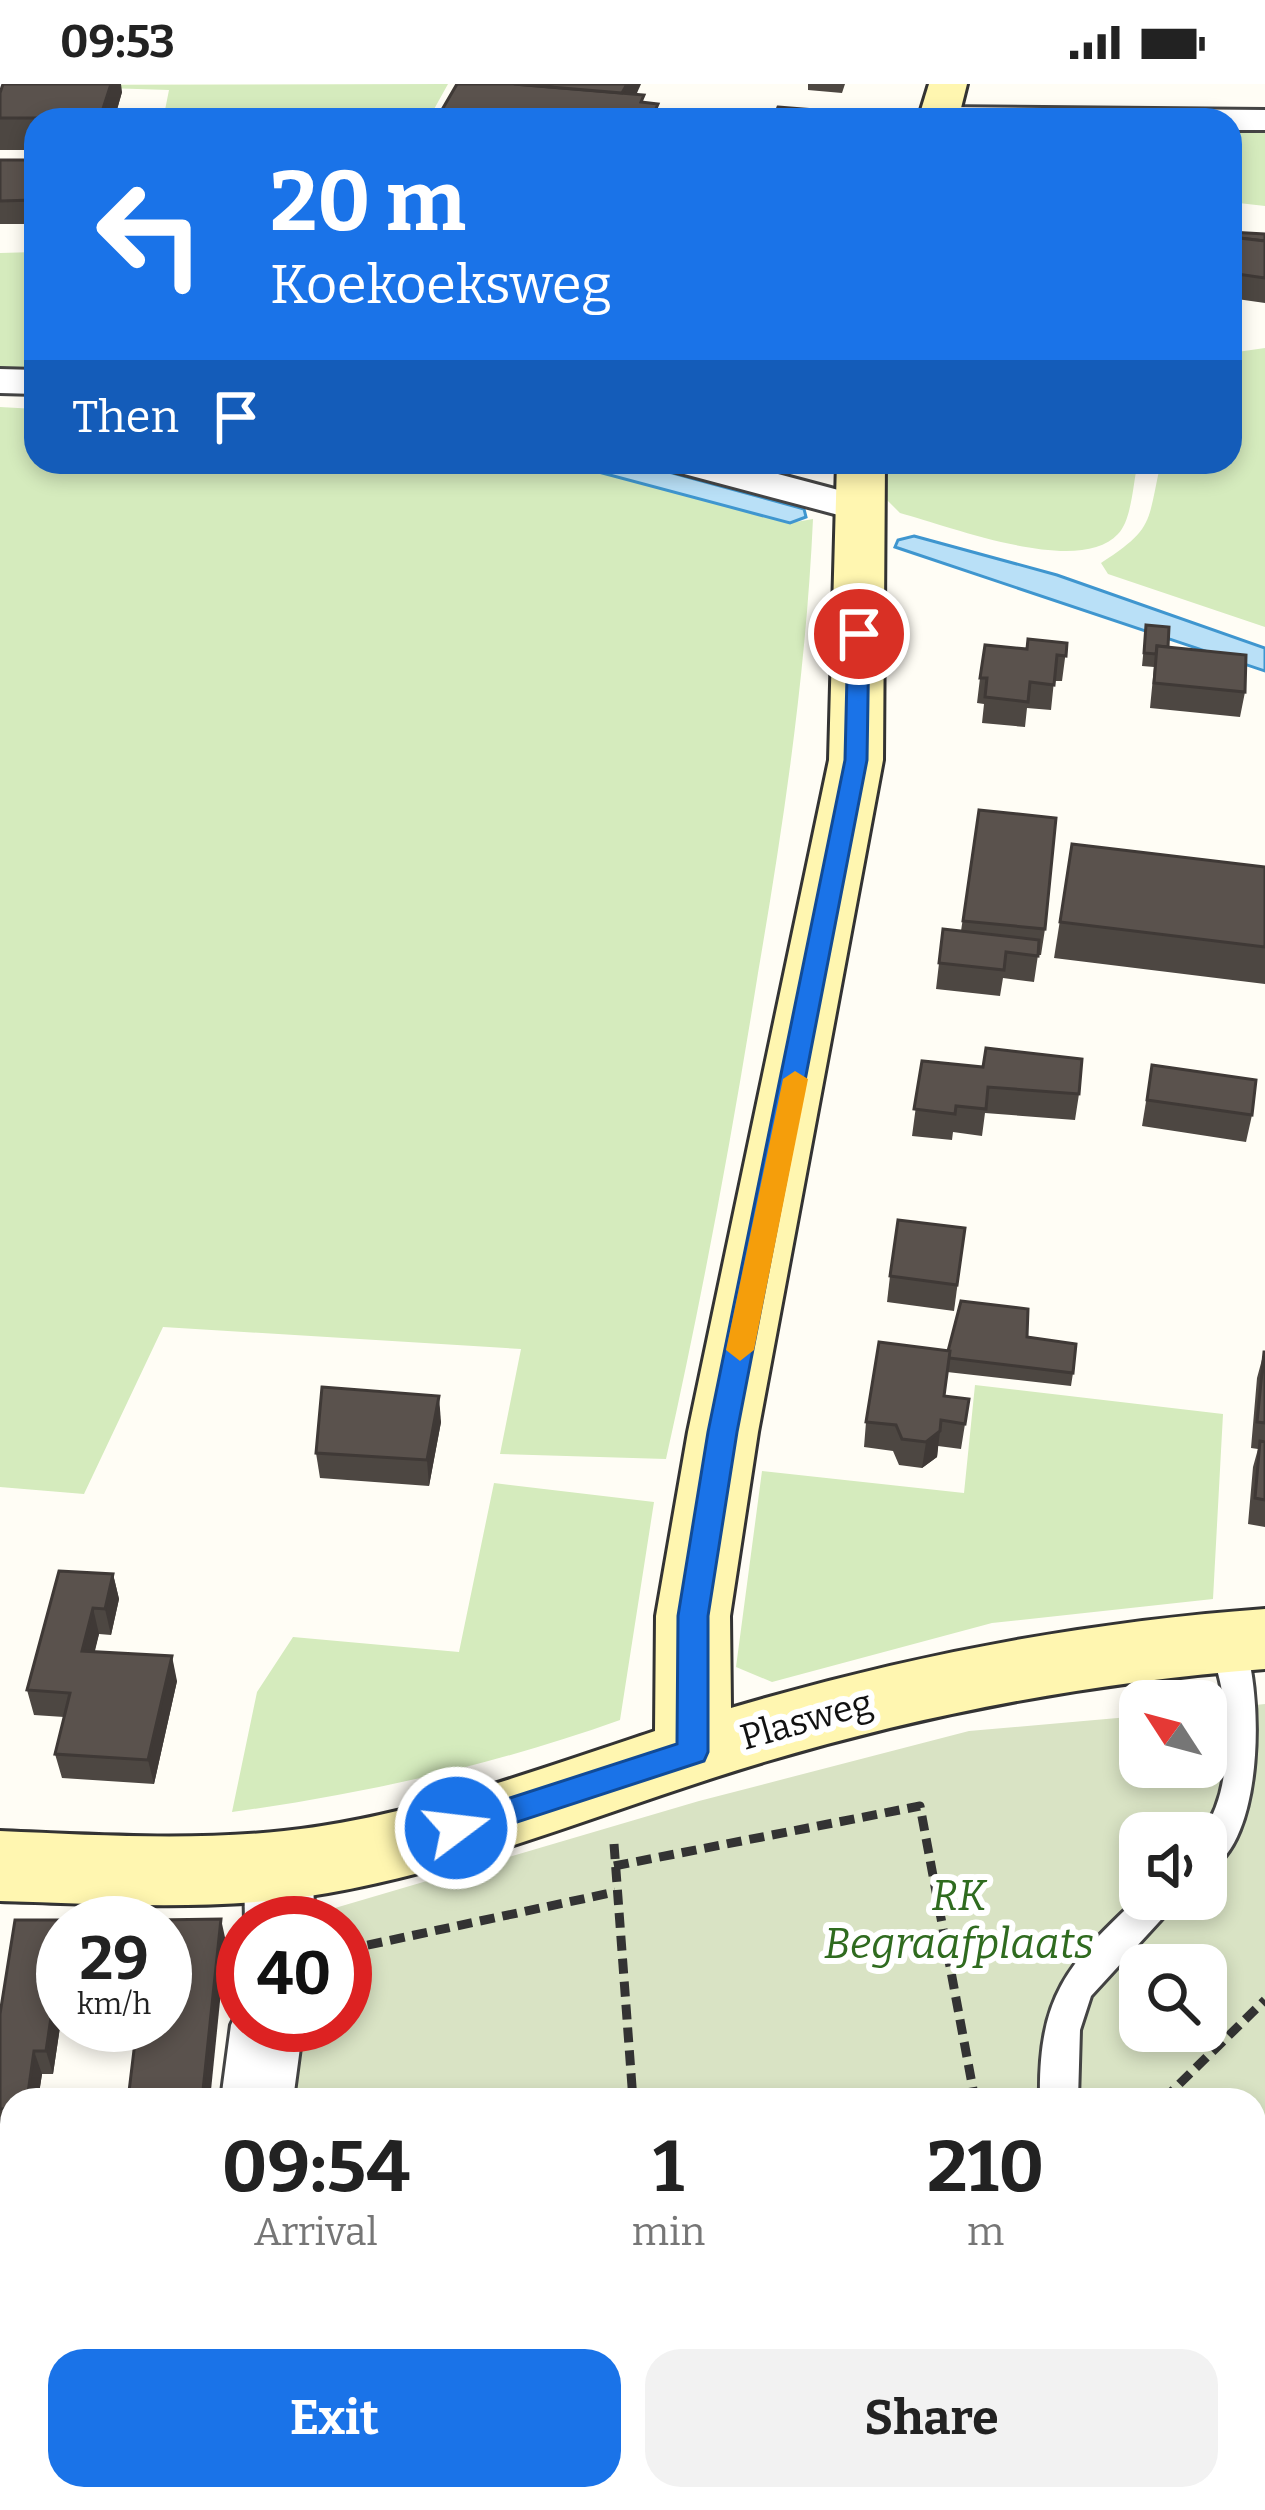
<!DOCTYPE html>
<style>
:root{--surface:#fff;--page:#f2f2f2;--text:#222;--muted:#767676;--accent:#1a73e8}
body{margin:0;font-family:Bitter,serif;background:var(--page);color:var(--text);height:100vh;display:flex;flex-direction:column;font-size:45px;white-space:nowrap}
*{box-sizing:border-box;margin:0}
p{font-size:39px;color:var(--muted)}
.icon{flex:none;width:66px;height:66px;fill:none;stroke:currentColor;stroke-width:2;stroke-linecap:round;stroke-linejoin:round}
.map{position:relative;flex:1;overflow:hidden}
.side{position:absolute;left:0px;top:2004px;width:1266px;height:423px;display:flex;flex-direction:column;background:var(--surface);border-radius:36px 36px 0 0;box-shadow:0 6px 18px #0003}
.side>*{flex:none}
.guide{position:absolute;left:24px;top:24px;width:1218px;height:366px;border-radius:36px;box-shadow:0 6px 18px #0003;background:#1a73e8;color:#fff;overflow:hidden}
.needle{width:78px;rotate:306deg}
.controls{position:absolute;left:1119px;top:1596px;display:grid;gap:24px}
.controls a{display:grid;place-items:center;width:108px;height:108px;border-radius:24px;background:var(--surface);box-shadow:0 6px 18px #0003;font-size:60px}
.speed{position:absolute;left:36px;top:1812px;display:flex;gap:24px;font-size:60px;font-weight:700;text-align:center}
.speed>*{display:grid;place-content:center;width:156px;height:156px;border-radius:50%;background:var(--surface);box-shadow:0 6px 18px #0003;line-height:1}
.speed small{font-size:30px;font-weight:400}
.speed .limit{border:18px solid #d22;background:#fff;color:#111}
.pin{position:absolute;display:grid;place-items:center;width:102px;height:102px;color:#fff;margin:-51px;border:6px solid #fff;border-radius:50%;box-shadow:0 3px 12px #0007}
.me{position:absolute;width:132px;margin:-66px;rotate:75deg;stroke-linejoin:round;filter:drop-shadow(0 0 9px #0008)}
.turn{display:flex;align-items:center;gap:42px;height:252px;padding:0 48px;font-size:54px}
.turn .icon{width:156px;height:156px;stroke-width:2.5}
.turn b{display:block;font-size:84px;line-height:102px}
.then{display:flex;align-items:center;height:114px;padding:0 48px;background:#0003;gap:24px;font-size:45px}
.eta{display:flex;justify-content:space-evenly;align-items:center;height:204px;text-align:center}
.eta b{font-size:72px;font-weight:700;line-height:84px}
.primary-button{display:flex;gap:24px;margin-top:auto;padding:24px 48px}
.primary-button a{flex:1;height:138px;border-radius:36px;background:var(--accent);color:#fff;font-size:48px;font-weight:700;line-height:138px;text-align:center}
.primary-button a+a{background:var(--page);color:var(--text)}
.status{display:flex;justify-content:space-between;align-items:center;height:84px;padding:0 60px;background:var(--surface);direction:ltr}
.status svg{height:33px;fill:currentColor}
.map>svg:first-child{display:block}
.green{fill:#d5ebbd}
.cemetery{fill:#d9e3c4;fill-rule:evenodd}
.water{fill:#b9e0f7;stroke:#3f96cf;stroke-width:3}
.lines{fill:none;stroke-linecap:round;stroke-linejoin:round}
.lane-casing{stroke:#444;stroke-width:6}
.street-casing{stroke:#444;stroke-width:6}
.secondary-casing{stroke:#333;stroke-width:6}
.path{stroke:#333;stroke-width:9;stroke-dasharray:15 8;stroke-linecap:butt}
.lane{fill:#fff;fill-rule:evenodd}
.street{fill:#fff;fill-rule:evenodd}
.secondary{fill:#fff6b0;fill-rule:evenodd}
.wall{fill:#4d4742}
.shaded-wall{fill:#3f3936}
.building{fill:#5a524d;stroke:#3f3936;stroke-width:3}
.route{fill:#1a73e8;stroke:#114b97;stroke-width:3}
.slow{fill:#f59e0b}
.labels{text-anchor:middle;stroke-width:12;stroke-linejoin:round;paint-order:stroke}
.street-label{font-size:36px;fill:#111;stroke:#fff}
.near-park-label{font-size:42px;font-style:italic;fill:#2f6b1f;stroke:#fff}
</style>
<div class="status"><b>09:53</b><svg viewBox="0 0 49 12"><path d="M0 12V9h3v3zM5 12V6h3v6zM10 12V3h3v9zM15 12V0h3v12zM26 1h20v11H26zM47 4h2v5h-2z"/></svg></div>
<div class="map">
<svg width="1265" height="2426" viewBox="0 0 1265 2426">
<rect width="100%" height="100%" fill="#fffdf5"/>
<g class="green">
<polygon points="448,0 428,36 163,36 169,6 11,1"/>
<polygon points="1230,45 1265,45 1265,122 1230,118"/>
<polygon points="36,168 36,289 0,288 0,169"/>
<path d="M1265 264V543L1108 490 1101 479C1155 444 1147 439 1161 378H1230V269Z"/>
<path d="M0 323 36 325V378H561L790 439 813 435C806 589 784 737 758 889 732 1052 702 1214 666 1375L500 1370 521 1265 163 1243 84 1410 0 1403Z"/>
<path d="M883 378H1138C1133 398 1132 436 1118 450 1079 493 949 442 900 429L885 414Z"/>
<polygon points="975,1301 1223,1330 1213,1515 992,1539 772,1598 736,1583 762,1387 964,1409"/>
<path d="M494 1399 654 1418 620 1636C494 1681 364 1710 232 1728L257 1608 293 1553 459 1568Z"/>
<polygon points="228,2415 612,2415 621,2426 227,2426"/>
</g>
<path class="cemetery" d="M1265 1620V2426H621L612 2415H1254V2016H279L288 1941H345V1839H300L301 1834 699 1717 969 1647 1140 1632V1683H1206V1626ZM1140 1749H1206V1815H1140ZM1140 1881H1206V1947H1140Z"/>
<g class="water">
<polygon points="561,378 632,378 804,425 806,433 790,439"/>
<polygon points="914,452 1057,491 1265,564 1265,587 895,463 898,456"/>
</g>
<g class="lines">
<defs>
<g id="lane">
<polygon points="0,0 12,0 0,13"/>
<path d="M1228 1543 1240 1547C1265 1601 1265 1762 1206 1787V1749H1202C1231 1709 1229 1649 1221 1602 1218 1585 1208 1563 1216 1547Z"/>
<path d="M1140 1812 1180 1815 1091 1912 1080 1946 1078 2016H1040C1038 1912 1067 1880 1140 1812Z"/>
<polygon points="1254,2268 1265,2273 1265,2321 1254,2316"/>
</g>
<g id="street">
<polygon points="938,23 1265,26 1265,46 1230,46 1230,36 923,36 926,26"/>
<polygon points="0,285 36,286 36,310 0,309"/>
<polygon points="667,378 733,378 876,416 882,425 876,434 861,437 673,387"/>
<polygon points="278,1753 302,1762 312,1783 315,1839 245,1839 244,1783 254,1762"/>
<polygon points="242,1918 243,1941 303,1941 293,2016 221,2016 231,1941"/>
<polygon points="163,2415 243,2415 242,2426 162,2426"/>
</g>
<g id="secondary">
<polygon points="929,0 967,0 958,36 918,36"/>
<path d="M837 378H885L883 676 758 1348 730 1532 731 1624C906 1572 1083 1538 1265 1525V1585C1094 1598 928 1629 764 1678 619 1721 478 1783 328 1809 219 1828 109 1820 0 1817V1747C94 1751 190 1757 284 1747 412 1733 534 1687 655 1647L656 1532 688 1348 829 676Z"/>
</g>
</defs>
<use href="#lane" class="lane-casing"/>
<use href="#street" class="street-casing"/>
<use href="#secondary" class="secondary-casing"/>
<g class="path">
<polyline points="614,1760 633,2016"/>
<polyline points="614,1782 920,1722 975,2016"/>
<polyline points="345,1866 615,1808"/>
<polyline points="1163,2016 1265,1916"/>
<polyline points="1254,2411 1265,2399"/>
<polyline points="625,2415 634,2426"/>
<polyline points="738,2426 749,2415"/>
<polyline points="1240,2426 1250,2415"/>
</g>
<use href="#lane" class="lane"/>
<use href="#street" class="street"/>
<use href="#secondary" class="secondary"/>
</g>
<g class="wall">
<polygon points="808,0 845,0 842,9 808,6"/>
<polygon points="122,8 114,36 36,36 36,66 0,66 0,9"/>
<rect x="0" y="76" width="36" height="64"/>
<polygon points="1230,148 1265,150 1265,219 1230,214"/>
<polygon points="1146,541 1168,563 1245,608 1240,633 1150,624 1154,583 1142,582"/>
<polygon points="1067,559 1062,597 1054,597 1051,626 1027,624 1025,643 982,639 984,620 977,619 980,594 1027,565"/>
<polygon points="979,726 1045,845 1041,871 1038,871 1034,898 1003,894 1000,912 936,905 943,845 961,847"/>
<polygon points="1072,760 1265,783 1265,900 1054,874"/>
<polygon points="922,977 1079,1010 1075,1036 985,1029 982,1052 953,1048 952,1056 912,1052"/>
<polygon points="1152,981 1252,1031 1246,1058 1142,1042"/>
<polygon points="965,1144 954,1227 887,1218 890,1192"/>
<polygon points="1027,1253 1073,1289 1071,1302 947,1288 944,1312 969,1315 961,1365 938,1362 937,1373 922,1384 899,1381 893,1367 864,1363 866,1338 948,1267"/>
<polygon points="1264,1268 1265,1268 1265,1443 1248,1440 1253,1383 1258,1365 1251,1364 1257,1294"/>
<polygon points="441,1338 429,1402 320,1394 316,1369"/>
<polygon points="113,1490 119,1515 111,1551 99,1550 94,1568 177,1597 154,1700 62,1694 55,1670 64,1633 34,1631 27,1606"/>
<polygon points="15,1836 82,1836 83,1839 63,1839 63,1941 77,1941 60,1943 53,1990 42,1990 38,2016 12,2016 12,2048 0,2048 0,1930"/>
</g>
<g class="shaded-wall">
<polygon points="111,0 121,0 122,8 114,36 101,36"/>
<polygon points="627,0 641,0 625,36 619,16"/>
<polygon points="658,20 658,36 651,36"/>
<polygon points="439,1312 441,1338 429,1402 427,1376"/>
<polygon points="940,1347 937,1373 922,1384 926,1358"/>
<polygon points="113,1490 119,1515 111,1551 105,1525"/>
<polygon points="93,1524 99,1550 89,1592 82,1567"/>
<polygon points="172,1572 177,1597 154,1700 148,1676"/>
<polygon points="221,1835 226,1858 210,2016 202,2016"/>
<polygon points="53,1920 60,1943 53,1990 46,1967"/>
<polygon points="34,1967 42,1990 38,2016 27,2016"/>
</g>
<g class="building">
<polygon points="3,0 111,0 100,34 0,34 0,9"/>
<polygon points="457,0 514,0 644,11 641,18 658,20 651,36 436,36"/>
<polygon points="514,0 627,0 622,9"/>
<polygon points="778,23 829,27 825,36 773,36"/>
<polygon points="0,76 36,76 34,116 0,117"/>
<polygon points="1230,148 1265,150 1265,167 1265,157 1239,154 1237,165 1230,165"/>
<polygon points="1239,154 1265,157 1265,194 1230,189 1230,165 1238,166"/>
<polygon points="1146,541 1169,543 1168,563 1157,562 1156,570 1144,569"/>
<polygon points="1028,555 1067,559 1066,572 1057,571 1054,601 1030,598 1028,618 985,613 987,594 980,594 985,561 1027,565"/>
<polygon points="1157,562 1246,571 1245,608 1154,599"/>
<polygon points="979,726 1056,734 1045,845 963,837"/>
<polygon points="1072,760 1265,783 1265,863 1060,838"/>
<polygon points="943,845 1039,856 1038,872 1006,868 1004,886 939,879"/>
<polygon points="986,964 1082,975 1079,1010 988,1003 986,1025 956,1022 955,1030 914,1025 922,977 983,983"/>
<polygon points="1152,981 1256,996 1252,1031 1147,1016"/>
<polygon points="898,1136 965,1144 957,1201 890,1192"/>
<polygon points="961,1217 1028,1225 1027,1253 1076,1260 1073,1289 949,1274 948,1267"/>
<polygon points="879,1258 950,1267 944,1312 969,1315 965,1340 941,1336 940,1347 926,1358 902,1355 896,1341 866,1338"/>
<polygon points="1264,1268 1265,1268 1265,1339 1257,1338"/>
<polygon points="322,1303 439,1312 427,1376 316,1369"/>
<polygon points="1260,1357 1265,1358 1265,1416 1255,1414"/>
<polygon points="59,1487 113,1490 105,1525 93,1524 82,1567 172,1572 148,1676 55,1670 70,1609 27,1606"/>
<polygon points="221,1835 202,2016 128,2016 137,1941 165,1941 165,1839 156,1839 156,1836"/>
<polygon points="15,1836 82,1836 81,1839 63,1839 63,1919 53,1920 46,1967 34,1967 27,2016 12,2016 12,2025 0,2025 0,1930"/>
</g>
<polygon class="route" points="859,544 869,550 867,676 737,1348 708,1532 708,1668 704,1677 456,1758 445,1754 440,1744 445,1735 677,1660 678,1532 708,1348 845,676 848,550"/>
<polygon class="slow" points="795,987 808,995 754,1266 740,1277 726,1266 783,995"/>
<g class="labels">
<g class="street-label">
<text transform="translate(806 1635) rotate(-16)" y="13">Plasweg</text>
</g>
<g class="near-park-label">
<text x="959" y="1826">RK<tspan x="959" dy="48">Begraafplaats</tspan></text>
</g>
</g>
</svg>
<div class="controls">
<a><svg class="needle" viewBox="-14 -14 28 28"><path d="M0-13l5 13h-10z" fill="#e53935"/><path d="M0 13l5-13h-10z" fill="#767676"/></svg></a>
<a><svg class="icon" aria-label="sound" viewBox="0 0 24 24"><path d="M4 9h4l5-4v14l-5-4H4zM17 9q2 3 0 6"/></svg></a>
<a><svg class="icon" aria-label="search" viewBox="0 0 24 24"><circle cx="10" cy="10" r="6"/><path d="M15 15l6 6"/></svg></a>
</div>
<div class="speed"><div>29<small>km/h</small></div><div class="limit">40</div></div>
<div class="pin" style="left:859px;top:550px;background:#d93025"><svg class="icon" aria-label="arrive" viewBox="0 0 24 24"><path d="M6 21V4h12l-3 4 3 4H6"/></svg></div>
<svg class="me" style="left:456px;top:1744px" viewBox="-20 -20 40 40"><circle r="17" fill="#1a73e8" stroke="#fff" stroke-width="3"/><path d="M0-11L8 9 0 5-8 9z" fill="#fff"/></svg>
<div class="guide">
<div class="turn"><svg class="icon" aria-label="left" viewBox="0 0 24 24"><path d="M17 20v-9H6M10 6l-5 5 5 5"/></svg><div><b>20 m</b>Koekoeksweg</div></div>
<div class="then">Then<svg class="icon" aria-label="arrive" viewBox="0 0 24 24"><path d="M6 21V4h12l-3 4 3 4H6"/></svg></div>
</div>
<section class="side">
<div class="eta">
<div><b>09:54</b><p>Arrival</p></div>
<div><b>1</b><p>min</p></div>
<div><b>210</b><p>m</p></div>
</div>
<div class="primary-button"><a>Exit</a><a>Share</a></div>
</section>
</div>
